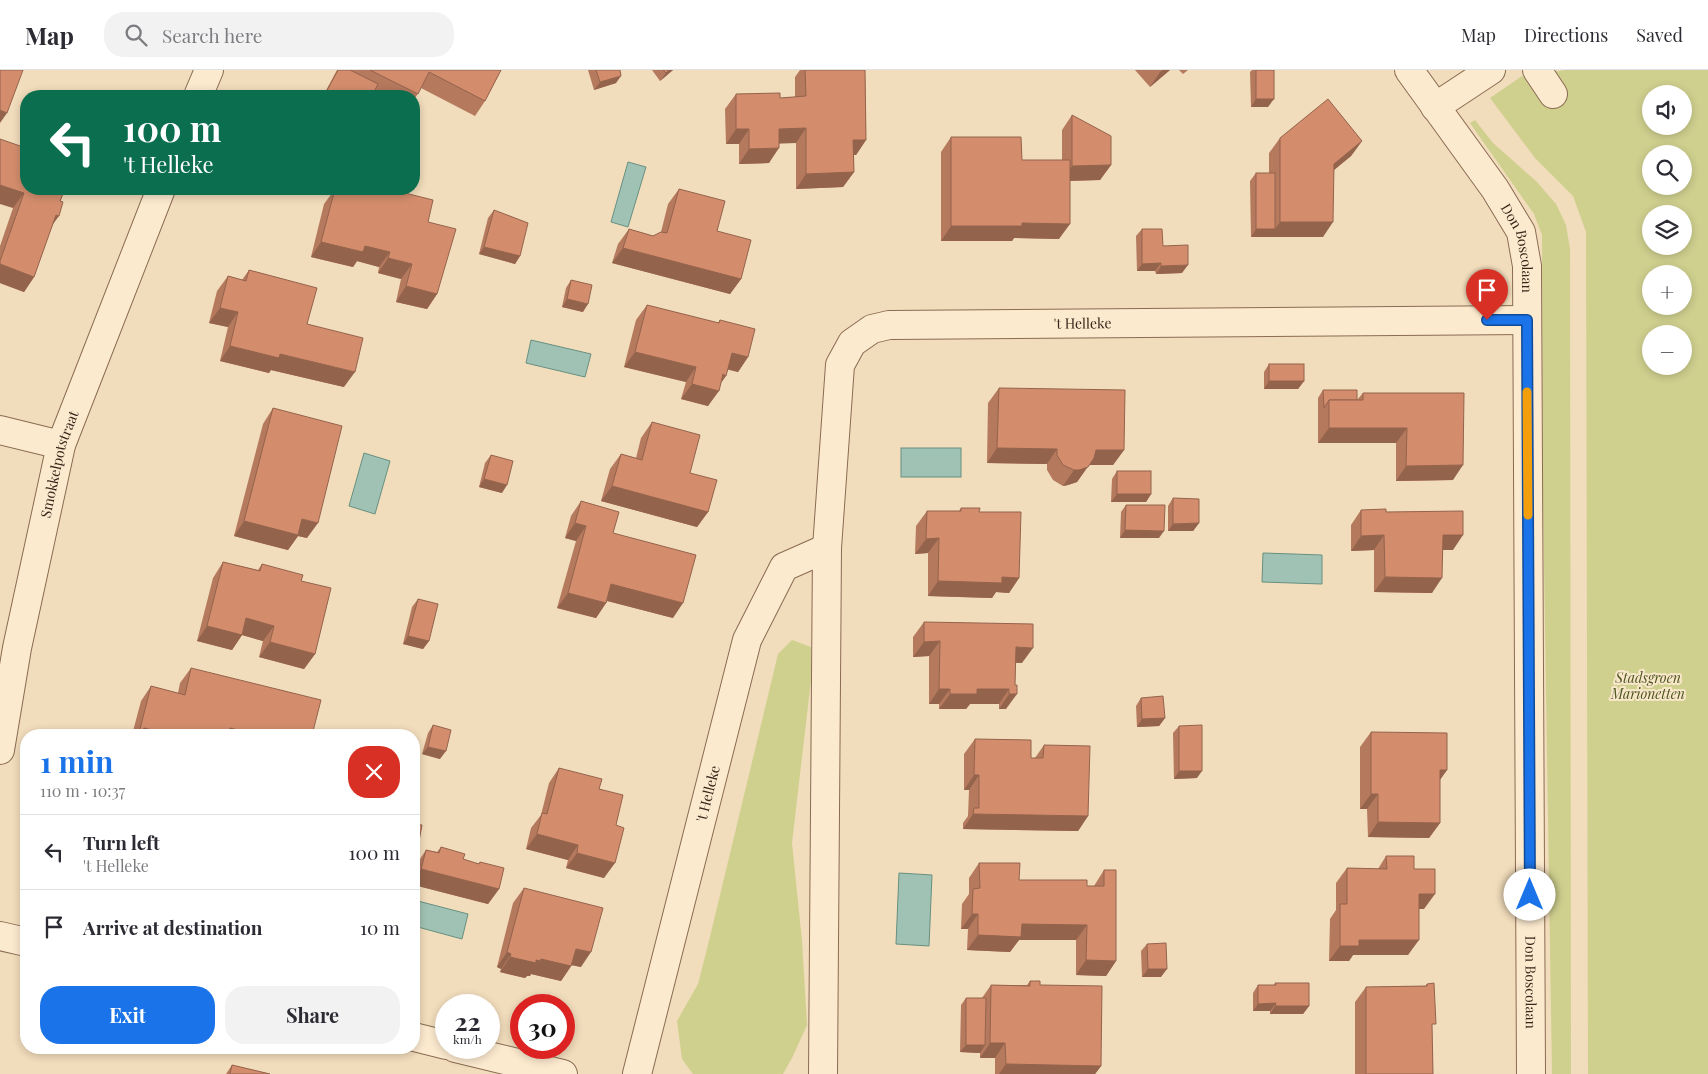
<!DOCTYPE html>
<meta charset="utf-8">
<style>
:root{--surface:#fff;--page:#f2f2f3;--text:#2b2b33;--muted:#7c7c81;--line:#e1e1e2;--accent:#1a73e8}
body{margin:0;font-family:"Playfair Display",serif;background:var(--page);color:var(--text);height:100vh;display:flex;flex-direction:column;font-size:19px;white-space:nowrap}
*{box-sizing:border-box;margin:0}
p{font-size:16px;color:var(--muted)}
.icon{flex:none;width:28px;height:28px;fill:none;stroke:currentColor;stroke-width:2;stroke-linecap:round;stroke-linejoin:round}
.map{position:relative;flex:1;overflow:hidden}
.sheet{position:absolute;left:20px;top:659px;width:400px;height:325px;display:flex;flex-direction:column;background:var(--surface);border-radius:20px;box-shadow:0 2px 8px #0003}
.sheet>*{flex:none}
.guide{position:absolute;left:20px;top:20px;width:400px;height:105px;border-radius:20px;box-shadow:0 2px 8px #0003;background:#0b6e4f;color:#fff;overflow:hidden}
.controls{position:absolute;left:1642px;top:15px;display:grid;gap:10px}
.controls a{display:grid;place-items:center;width:50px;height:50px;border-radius:50%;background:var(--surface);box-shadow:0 2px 8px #0003;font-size:25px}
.speed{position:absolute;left:435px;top:924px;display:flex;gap:10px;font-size:25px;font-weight:700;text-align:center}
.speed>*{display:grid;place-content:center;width:65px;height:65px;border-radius:50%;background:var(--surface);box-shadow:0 2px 8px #0003;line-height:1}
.speed small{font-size:12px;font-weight:400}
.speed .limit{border:8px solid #d22;background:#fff;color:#111}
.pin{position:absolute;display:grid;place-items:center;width:42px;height:42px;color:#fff;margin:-51px -21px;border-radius:50% 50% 50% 0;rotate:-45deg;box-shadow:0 0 5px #0007}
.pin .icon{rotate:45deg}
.me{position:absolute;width:55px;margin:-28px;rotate:0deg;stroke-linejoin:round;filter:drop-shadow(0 0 4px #0008)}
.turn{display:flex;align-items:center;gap:18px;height:105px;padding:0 20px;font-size:22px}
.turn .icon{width:65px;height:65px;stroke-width:2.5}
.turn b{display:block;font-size:35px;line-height:42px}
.round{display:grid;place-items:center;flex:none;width:52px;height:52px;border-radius:20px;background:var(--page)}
.overview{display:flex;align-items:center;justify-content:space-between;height:85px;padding:0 20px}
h1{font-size:30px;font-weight:700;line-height:38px;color:var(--accent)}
.cta{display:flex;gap:10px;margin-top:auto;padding:10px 20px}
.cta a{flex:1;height:58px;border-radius:20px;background:var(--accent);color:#fff;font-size:20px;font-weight:700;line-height:58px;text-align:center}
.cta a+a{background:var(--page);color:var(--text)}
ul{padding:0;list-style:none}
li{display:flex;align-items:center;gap:15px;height:75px;padding:0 20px;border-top:1px solid var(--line)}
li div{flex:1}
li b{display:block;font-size:19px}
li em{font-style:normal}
header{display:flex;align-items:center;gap:30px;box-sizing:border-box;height:70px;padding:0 25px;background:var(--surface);border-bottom:1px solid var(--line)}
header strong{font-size:24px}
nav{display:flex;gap:28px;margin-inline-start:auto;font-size:18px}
.search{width:350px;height:45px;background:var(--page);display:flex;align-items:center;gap:12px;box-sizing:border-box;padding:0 18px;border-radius:20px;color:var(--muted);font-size:19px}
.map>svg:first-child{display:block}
.green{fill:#cfd08e;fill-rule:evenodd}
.water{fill:#a0c2b4;stroke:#679081}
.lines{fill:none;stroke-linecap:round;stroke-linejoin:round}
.minor-casing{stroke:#8a6b53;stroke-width:30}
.minor{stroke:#fceacf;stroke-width:28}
.wall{fill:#b5795e}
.shaded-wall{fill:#94634c}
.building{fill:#d38d6d;stroke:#94634c}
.route-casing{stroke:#114b97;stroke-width:12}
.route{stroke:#1a73e8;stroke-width:9}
.slow{stroke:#f59e0b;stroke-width:9}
.labels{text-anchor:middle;stroke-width:4;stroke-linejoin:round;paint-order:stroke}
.street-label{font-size:14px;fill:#38251a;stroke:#f8e7cb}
.park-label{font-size:14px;font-style:italic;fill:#4e561f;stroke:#f8e7cb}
</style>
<header>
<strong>Map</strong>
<div class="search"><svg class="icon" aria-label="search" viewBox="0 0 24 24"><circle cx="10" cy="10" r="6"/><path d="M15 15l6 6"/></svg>Search here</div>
<nav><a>Map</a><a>Directions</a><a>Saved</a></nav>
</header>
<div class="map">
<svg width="1708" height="1004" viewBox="0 0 1708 1004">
<rect width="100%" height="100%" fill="#f1dcbb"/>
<g class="green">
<path d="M1566 0H1708V1004H1588L1586 162 1573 126 1535 88 1490 28 1522 6ZM1651 24H1684V56H1651ZM1651 84H1684V116H1651ZM1651 144H1684V176H1651ZM1651 204H1684V236H1651ZM1651 264H1684V296H1651Z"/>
<polygon points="1475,50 1493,73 1536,111 1556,134 1566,155 1570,179 1571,1004 1552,1004 1543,429 1542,165 1534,144 1470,53"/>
<polygon points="792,570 811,577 811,610 792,773 802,871 807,955 792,988 783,1004 693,1004 682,989 677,951 698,914 708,875 778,584"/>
</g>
<g class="water">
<polygon points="628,92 646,97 628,157 611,152"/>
<polygon points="531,270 591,284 585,307 526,293"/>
<rect x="901" y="378" width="60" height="29"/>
<polygon points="364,383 390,391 375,444 349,436"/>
<polygon points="1263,483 1322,485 1322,514 1262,512"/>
<polygon points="899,803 932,805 929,876 896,874"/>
<polygon points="414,830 468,844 462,869 414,856"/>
</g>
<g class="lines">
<defs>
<g id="minor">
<path id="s1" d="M1409 0 1495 119 1521 162 1527 196 1531 1004"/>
<polyline points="1537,0 1553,24"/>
<polyline points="198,26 209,0"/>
<polyline points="1435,37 1491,0"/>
<polyline points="0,360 61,375"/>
<path id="s2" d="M0 680 17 578 61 375 161 119"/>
<polyline points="0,866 26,872"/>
<polyline points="414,967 446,975"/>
<polyline points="455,978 563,1004"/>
<path id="s3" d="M637 1004 747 570 784 497 827 478"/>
<path id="s4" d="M823 1004 827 478 840 295 852 273 872 259 889 255 1527 250"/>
</g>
</defs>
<use href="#minor" class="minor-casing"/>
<use href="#minor" class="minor"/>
</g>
<g class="wall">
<polygon points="337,0 501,0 485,31 475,46 421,18 414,30 414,26 381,26 374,22 372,26 323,26"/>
<polygon points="588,0 620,0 616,13 594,20"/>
<polygon points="652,0 673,0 660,11"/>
<polygon points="800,0 865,0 866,70 856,85 854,85 854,102 843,117 796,119 796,73 779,73 769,93 739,94 739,74 726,74 725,39 736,24 780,28 795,27 795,7"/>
<polygon points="1135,0 1170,0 1150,17"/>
<polygon points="1179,0 1188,0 1183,4"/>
<polygon points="1252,0 1274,0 1268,37 1251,37 1250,2"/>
<polygon points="1072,45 1111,95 1100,110 1070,111 1059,169 1014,168 1012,171 941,171 941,82 951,67 1022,90 1062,90 1062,60"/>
<polygon points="1280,68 1362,71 1351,86 1334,100 1323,167 1251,167 1250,111 1256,103 1269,103 1269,83"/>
<polygon points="0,69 63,124 34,207 24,222 0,213 0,176 13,138"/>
<polygon points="335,119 348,122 350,119 389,119 428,152 437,224 427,239 396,232 401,209 378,203 379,197 357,191 353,197 311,187 324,134"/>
<polygon points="679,119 717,161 741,209 730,224 612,193 618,174 629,159 653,166 661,162 668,134"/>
<polygon points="494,140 520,186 515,194 479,184 488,148"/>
<polygon points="1142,159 1163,176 1182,203 1156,204 1155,201 1137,201 1136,166"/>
<polygon points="249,200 307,254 344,317 271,300 269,303 220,291 228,257 209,253 217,221 228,206 242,210"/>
<polygon points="571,210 583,242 562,237 566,218"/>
<polygon points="647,235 718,253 720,250 748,287 738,302 728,299 708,336 681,329 686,312 624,297 636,250"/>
<polygon points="1269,294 1304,311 1298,319 1264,319 1264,302"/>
<polygon points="999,318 1124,380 1113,395 1089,395 1077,412 1068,415 1063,416 1053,410 1047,400 1047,394 987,393 988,333"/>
<polygon points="1323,320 1357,330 1363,323 1464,323 1453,410 1396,411 1396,373 1318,373 1318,328"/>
<polygon points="273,338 307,468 298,466 288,480 234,466 263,354"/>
<polygon points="652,352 690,403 708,442 697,457 601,431 610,399 621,384 636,388 641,368"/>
<polygon points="491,385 502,423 479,417 485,393"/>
<polygon points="1117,401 1151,424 1146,432 1111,432 1112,409"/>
<polygon points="1173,428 1199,453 1193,461 1168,461 1168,436"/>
<polygon points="581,431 613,463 673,548 607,531 606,533 596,548 557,538 576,471 565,468 571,446"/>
<polygon points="1126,435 1159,468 1120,468 1121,442"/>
<polygon points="961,438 979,442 1019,508 1009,523 996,522 992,528 928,526 928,483 915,484 916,456 927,441 959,441"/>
<polygon points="1361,440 1386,442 1453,480 1443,480 1432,523 1374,522 1374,480 1351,481 1351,455"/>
<polygon points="223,492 258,500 262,494 301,511 315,584 304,599 259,587 263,571 242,565 232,580 197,571 213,508"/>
<polygon points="418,529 429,571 423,579 403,574 412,537"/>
<polygon points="924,552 1022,593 1015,593 1006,639 999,639 999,634 970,634 966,639 939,639 939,634 929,634 929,586 913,587 913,567"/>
<polygon points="191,598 312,665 132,665 141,631 151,616 178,623 180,613"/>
<polygon points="1141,628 1165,648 1159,656 1137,657 1136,636"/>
<polygon points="433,655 440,689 422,684 428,663"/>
<polygon points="1179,656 1197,708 1174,709 1173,663"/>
<polygon points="1371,662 1447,700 1440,710 1440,753 1429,768 1368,767 1367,739 1360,739 1360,677"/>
<polygon points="975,669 1031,688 1035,688 1044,675 1088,746 1078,761 963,759 963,753 968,746 969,720 964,720 964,684"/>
<polygon points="559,698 599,719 616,755 604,808 566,798 568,790 526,779 531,758 541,745 549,713"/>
<polygon points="441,777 463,789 478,794 480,792 499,819 488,834 414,815 414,803 416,795 426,780 437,782"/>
<polygon points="1386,786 1414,799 1424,839 1419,839 1408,885 1353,885 1349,891 1329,891 1330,849 1336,840 1336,813 1347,798 1378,799"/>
<polygon points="979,793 1019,810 1087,816 1094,816 1104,800 1116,891 1106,906 1076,905 1076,870 1019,870 1010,882 967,880 968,859 961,859 962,834 969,824 969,808"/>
<polygon points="524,818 581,897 572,895 561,911 531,904 530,906 527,906 525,908 500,902 501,899 497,897 513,833"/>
<polygon points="1147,874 1161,907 1142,907 1141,881"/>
<polygon points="1030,911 1040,915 1101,996 1095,1004 995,1004 995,988 980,988 980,983 960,982 961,935 966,928 982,928 991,915 1027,915"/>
<polygon points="1275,913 1309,936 1303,944 1270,944 1270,941 1253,941 1253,923 1258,915 1274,915"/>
<polygon points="1427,914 1432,959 1433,1004 1355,1004 1355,932 1366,917 1425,916"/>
<polygon points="232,995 270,1004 226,1004"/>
</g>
<g class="shaded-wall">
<polygon points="669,0 673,0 660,11 666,3"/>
<polygon points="1163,0 1170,0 1150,17 1160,2"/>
<polygon points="621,6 616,13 594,20 600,12"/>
<polygon points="1256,29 1274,29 1268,37 1251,37"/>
<polygon points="0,40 7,43 0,53"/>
<polygon points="806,58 796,73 769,74 779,59"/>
<polygon points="736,59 749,59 739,74 726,74"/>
<polygon points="853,70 866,70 856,85 843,85"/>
<polygon points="1362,71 1351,86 1323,109 1334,94"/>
<polygon points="779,78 769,93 739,94 749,79"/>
<polygon points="1111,95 1100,110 1062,111 1072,96"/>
<polygon points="854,102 843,117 796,119 806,104"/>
<polygon points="0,115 24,123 13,138 0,134"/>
<polygon points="56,145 59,146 48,161"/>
<polygon points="1280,152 1333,152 1323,167 1251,167 1256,159 1275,159"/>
<polygon points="1022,153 1070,154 1059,169 1014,168 1012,171 941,171 951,156"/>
<polygon points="321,172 365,176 390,182 379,197 357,191 353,197 311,187"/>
<polygon points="484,177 520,186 515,194 479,184"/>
<polygon points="623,178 741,209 730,224 612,193"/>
<polygon points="388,188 412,194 401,209 378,203"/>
<polygon points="1161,193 1155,201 1137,201 1142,194"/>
<polygon points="0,194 34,207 24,222 0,213"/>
<polygon points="1188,195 1182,203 1156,204 1161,196"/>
<polygon points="406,216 437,224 427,239 396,232"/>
<polygon points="567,229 588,234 583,242 562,237"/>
<polygon points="220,238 238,242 228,257 209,253"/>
<polygon points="230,276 280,284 355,302 344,317 271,300 269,303 220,291"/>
<polygon points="635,282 696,297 686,312 624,297"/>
<polygon points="732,283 748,287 738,302 721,298"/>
<polygon points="723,304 726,306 716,320 719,321 708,336 681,329 692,314"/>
<polygon points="1269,311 1304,311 1298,319 1264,319"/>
<polygon points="1329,358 1407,358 1396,373 1318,373"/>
<polygon points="997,378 1057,379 1047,394 987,393"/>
<polygon points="1096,380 1124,380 1113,395 1089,395 1077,412 1068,415 1063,416 1074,400"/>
<polygon points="1463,395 1453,410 1396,411 1406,396"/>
<polygon points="484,409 507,415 502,423 479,417"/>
<polygon points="612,416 708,442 697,457 601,431"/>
<polygon points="1117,424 1151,424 1146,432 1111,432"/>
<polygon points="302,449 318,453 307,468 298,466 288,480 234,466 244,451"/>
<polygon points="575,453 586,456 576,471 565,468"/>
<polygon points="1199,453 1193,461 1168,461 1173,454"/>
<polygon points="1125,460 1164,461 1159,468 1120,468"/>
<polygon points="1384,465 1374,480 1351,481 1361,466"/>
<polygon points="1443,465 1463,465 1453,480 1432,480"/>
<polygon points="939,468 928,483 915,484 926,469"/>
<polygon points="1002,507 1019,508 1009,523 996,522 992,528 928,526 938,511"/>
<polygon points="1385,507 1442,508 1432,523 1374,522"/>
<polygon points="611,514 683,533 673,548 600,529"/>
<polygon points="568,523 606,533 596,548 557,538"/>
<polygon points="246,548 274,556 263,571 242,565 232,580 197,571 207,556"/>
<polygon points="408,566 429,571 423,579 403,574"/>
<polygon points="940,571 929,586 913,587 924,572"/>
<polygon points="270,572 315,584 304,599 259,587"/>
<polygon points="1016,577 1033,578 1022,593 1005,592"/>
<polygon points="939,619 950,619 939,634 929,634"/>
<polygon points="977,619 1009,619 999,634 970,634 966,639 939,639 950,624"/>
<polygon points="1009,624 1017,624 1006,639 999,639"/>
<polygon points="1165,648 1159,656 1137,657 1142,649"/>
<polygon points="144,658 173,665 138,665"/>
<polygon points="230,658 258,665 225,665"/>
<polygon points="428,677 446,681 440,689 422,684"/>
<polygon points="1440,700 1447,700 1436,715"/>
<polygon points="1179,701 1202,701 1197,708 1174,709"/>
<polygon points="974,705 979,705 969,720 964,720"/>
<polygon points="1371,724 1378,724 1367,739 1360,739"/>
<polygon points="973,744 1088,746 1078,761 963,759"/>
<polygon points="1378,752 1440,753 1429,768 1368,767"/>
<polygon points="537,764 578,775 568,790 526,779"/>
<polygon points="414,769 419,771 414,778"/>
<polygon points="577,783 615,793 604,808 566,798"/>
<polygon points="421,799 499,819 488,834 414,815 414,810"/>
<polygon points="1419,824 1435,824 1424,839 1408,839"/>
<polygon points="972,844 978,844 968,859 961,859"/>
<polygon points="1022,854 1087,855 1076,870 1019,870 1010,882 967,880 978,865"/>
<polygon points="1359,870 1419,870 1408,885 1353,885 1349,891 1329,891 1340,876"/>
<polygon points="576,879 591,882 581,897 566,894"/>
<polygon points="507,882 511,884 501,899 497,897"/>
<polygon points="510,887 536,890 541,889 571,896 561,911 531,904 530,906 527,906 525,908 500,902"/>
<polygon points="1086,890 1116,891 1106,906 1076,905"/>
<polygon points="1148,899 1167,899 1161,907 1142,907"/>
<polygon points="1276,933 1270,941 1253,941 1258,934"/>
<polygon points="1275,936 1309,936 1303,944 1270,944"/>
<polygon points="990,973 1005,973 995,988 980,988"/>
<polygon points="966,975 985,975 980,983 960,982"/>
<polygon points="1006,994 1101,996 1095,1004 999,1004"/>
</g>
<g class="building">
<polygon points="0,0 23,0 7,43 0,40"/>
<polygon points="338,0 350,0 378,14 372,26 324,26"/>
<polygon points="370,0 501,0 485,31 429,2 418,24"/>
<polygon points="596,0 620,0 621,6 600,12"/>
<polygon points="663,0 669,0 666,3"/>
<polygon points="805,0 865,0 866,70 853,70 854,102 806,104 806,58 779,59 779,78 749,79 749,59 736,59 736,24 780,23 780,28 806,26"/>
<rect x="1256" y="0" width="18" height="29"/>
<polygon points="1328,29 1362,71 1334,94 1333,152 1280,152 1280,68"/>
<polygon points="1072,45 1111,66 1111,95 1072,96"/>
<polygon points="951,67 1021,67 1022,90 1070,90 1070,154 1022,153 1022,156 951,156"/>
<polygon points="0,69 26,78 26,119 65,119 60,131 63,132 59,146 56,145 34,207 0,194 0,191 24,123 0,115"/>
<rect x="1256" y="103" width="19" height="56"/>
<polygon points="335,119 352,123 354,119 389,119 433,130 428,152 456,159 437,224 406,216 412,194 388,188 390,182 365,176 363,182 321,172"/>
<polygon points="679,119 725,131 717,161 751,170 741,209 623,178 629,159 653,166 661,162 667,163"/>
<polygon points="494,140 528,153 520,186 484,177"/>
<polygon points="1142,159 1162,159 1163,176 1188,175 1188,195 1161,196 1161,193 1142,194"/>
<polygon points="249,200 317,218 307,254 363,268 355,302 280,284 279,288 230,276 238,242 220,238 228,206 246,211"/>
<polygon points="571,210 592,215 588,234 567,229"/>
<polygon points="647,235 719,253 720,250 755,259 748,287 732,283 726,306 723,304 719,321 692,314 696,297 635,282"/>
<rect x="1269" y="294" width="35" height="17"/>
<polygon points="999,318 1125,320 1124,380 1096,380 1094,388 1088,397 1079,400 1074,400 1063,395 1057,385 1057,379 997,378"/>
<polygon points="1323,320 1357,320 1357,330 1329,330 1324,338"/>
<polygon points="1363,323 1464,323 1463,395 1406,396 1407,358 1329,358 1329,330 1363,330"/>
<polygon points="273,338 342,356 318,453 302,449 298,465 244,451"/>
<polygon points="652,352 700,365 690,403 717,410 708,442 612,416 621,384 642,390"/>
<polygon points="491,385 513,391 507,415 484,409"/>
<rect x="1117" y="401" width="34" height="23"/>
<polygon points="1173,428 1199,429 1199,453 1173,454"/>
<polygon points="581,431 619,442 613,463 696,485 683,533 611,514 606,533 568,523 586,456 575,453"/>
<polygon points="1126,435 1165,435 1164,461 1125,460"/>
<polygon points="961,438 980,438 979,442 1021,442 1019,508 1002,507 1002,513 938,511 939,468 926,469 927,441 961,441"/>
<polygon points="1386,439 1386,442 1463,441 1463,465 1443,465 1442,508 1385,507 1384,465 1361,466 1361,440"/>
<polygon points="223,492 260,501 262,494 303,505 301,511 331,518 315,584 270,572 274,556 246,548 242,565 207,556"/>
<polygon points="418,529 438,534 429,571 408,566"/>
<polygon points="924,552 1033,554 1033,578 1016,577 1015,615 1017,615 1017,624 1009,624 1009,619 977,619 977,624 950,624 950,619 939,619 940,571 924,572"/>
<polygon points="191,598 321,630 312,665 258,665 230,658 228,665 173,665 144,658 142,664 139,663 151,616 185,625"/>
<polygon points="1163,626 1165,648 1142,649 1141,628"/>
<polygon points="433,655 451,660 446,681 428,677"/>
<polygon points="1202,655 1202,701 1179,701 1179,656"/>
<polygon points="1371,662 1447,663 1447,700 1440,700 1440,753 1378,752 1378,724 1371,724"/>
<polygon points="975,669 1031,670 1031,688 1043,688 1044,675 1090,676 1088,746 973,744 974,738 979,738 979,705 974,705"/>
<polygon points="559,698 602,709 599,719 623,725 616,755 624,758 615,793 577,783 578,775 537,764 542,743 547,744"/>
<polygon points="414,754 422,755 419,771 414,769"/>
<polygon points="441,777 465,784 463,789 479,794 480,792 504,798 499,819 421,799 426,780 439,783"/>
<polygon points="1386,786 1414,786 1414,799 1435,799 1435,824 1419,824 1419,870 1359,870 1359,876 1340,876 1340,834 1347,834 1347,798 1387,799"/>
<polygon points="979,793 1020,793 1019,810 1087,810 1087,816 1104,816 1104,800 1116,800 1116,891 1086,890 1087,855 1022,854 1021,867 978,865 978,844 972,844 973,819 980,818"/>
<polygon points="524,818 603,838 591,882 576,879 571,896 541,889 540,891 536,890 536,893 510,887 511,884 507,882"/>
<polygon points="1166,873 1167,899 1148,899 1147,874"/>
<polygon points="1030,911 1040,911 1040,915 1102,916 1101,996 1006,994 1005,973 990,973 991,915 1030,916"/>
<polygon points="1275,913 1309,913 1309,936 1275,936 1276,933 1258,934 1258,915 1276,915"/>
<polygon points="1434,913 1436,954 1432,954 1433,1004 1366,1004 1366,917 1427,916 1427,914"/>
<polygon points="966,928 986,928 985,975 966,975"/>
<polygon points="232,995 270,1004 230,1004"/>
</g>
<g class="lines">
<defs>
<polyline id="route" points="1487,250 1527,250 1530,825"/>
</defs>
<use href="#route" class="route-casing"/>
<use href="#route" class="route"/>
<polyline class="slow" points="1527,322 1528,445"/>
</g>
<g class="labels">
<g class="street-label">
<text dy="5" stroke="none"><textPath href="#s1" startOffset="212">Don Boscolaan</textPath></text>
<text dy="5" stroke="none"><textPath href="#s4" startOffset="970">'t Helleke</textPath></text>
<text dy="5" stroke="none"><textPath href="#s2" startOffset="292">Smokkelpotstraat</textPath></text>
<text dy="5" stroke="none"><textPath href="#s3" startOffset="289">'t Helleke</textPath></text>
<text dy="5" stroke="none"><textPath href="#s1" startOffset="948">Don Boscolaan</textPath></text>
</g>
<g class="park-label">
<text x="1648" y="613">Stadsgroen<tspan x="1648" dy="16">Marionetten</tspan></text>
</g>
</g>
</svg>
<div class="controls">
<a><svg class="icon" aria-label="sound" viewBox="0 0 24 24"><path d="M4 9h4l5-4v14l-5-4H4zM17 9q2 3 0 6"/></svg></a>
<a><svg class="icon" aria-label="search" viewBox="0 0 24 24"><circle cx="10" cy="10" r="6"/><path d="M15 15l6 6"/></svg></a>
<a><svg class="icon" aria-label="layers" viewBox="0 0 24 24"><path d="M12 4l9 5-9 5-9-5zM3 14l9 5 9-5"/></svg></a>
<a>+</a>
<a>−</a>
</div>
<div class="speed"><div>22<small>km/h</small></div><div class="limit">30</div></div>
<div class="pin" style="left:1487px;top:250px;background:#d93025"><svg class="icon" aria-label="arrive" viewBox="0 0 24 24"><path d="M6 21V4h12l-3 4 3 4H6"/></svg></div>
<svg class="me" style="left:1530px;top:825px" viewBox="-20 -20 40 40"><circle r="19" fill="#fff"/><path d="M0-13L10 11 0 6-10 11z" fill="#1a73e8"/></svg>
<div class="guide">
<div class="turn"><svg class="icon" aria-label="left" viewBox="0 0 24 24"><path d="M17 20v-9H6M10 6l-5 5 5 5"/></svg><div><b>100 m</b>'t Helleke</div></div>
</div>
<section class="sheet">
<div class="overview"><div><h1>1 min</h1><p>110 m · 10:37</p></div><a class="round" style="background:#d93025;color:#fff"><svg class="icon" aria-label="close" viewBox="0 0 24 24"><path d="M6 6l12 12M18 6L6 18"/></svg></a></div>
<ul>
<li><svg class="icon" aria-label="left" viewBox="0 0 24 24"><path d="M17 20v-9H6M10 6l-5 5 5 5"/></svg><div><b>Turn left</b><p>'t Helleke</p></div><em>100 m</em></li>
<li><svg class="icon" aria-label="arrive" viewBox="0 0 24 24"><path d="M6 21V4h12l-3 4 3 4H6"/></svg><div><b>Arrive at destination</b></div><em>10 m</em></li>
</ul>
<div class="cta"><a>Exit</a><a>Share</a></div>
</section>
</div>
